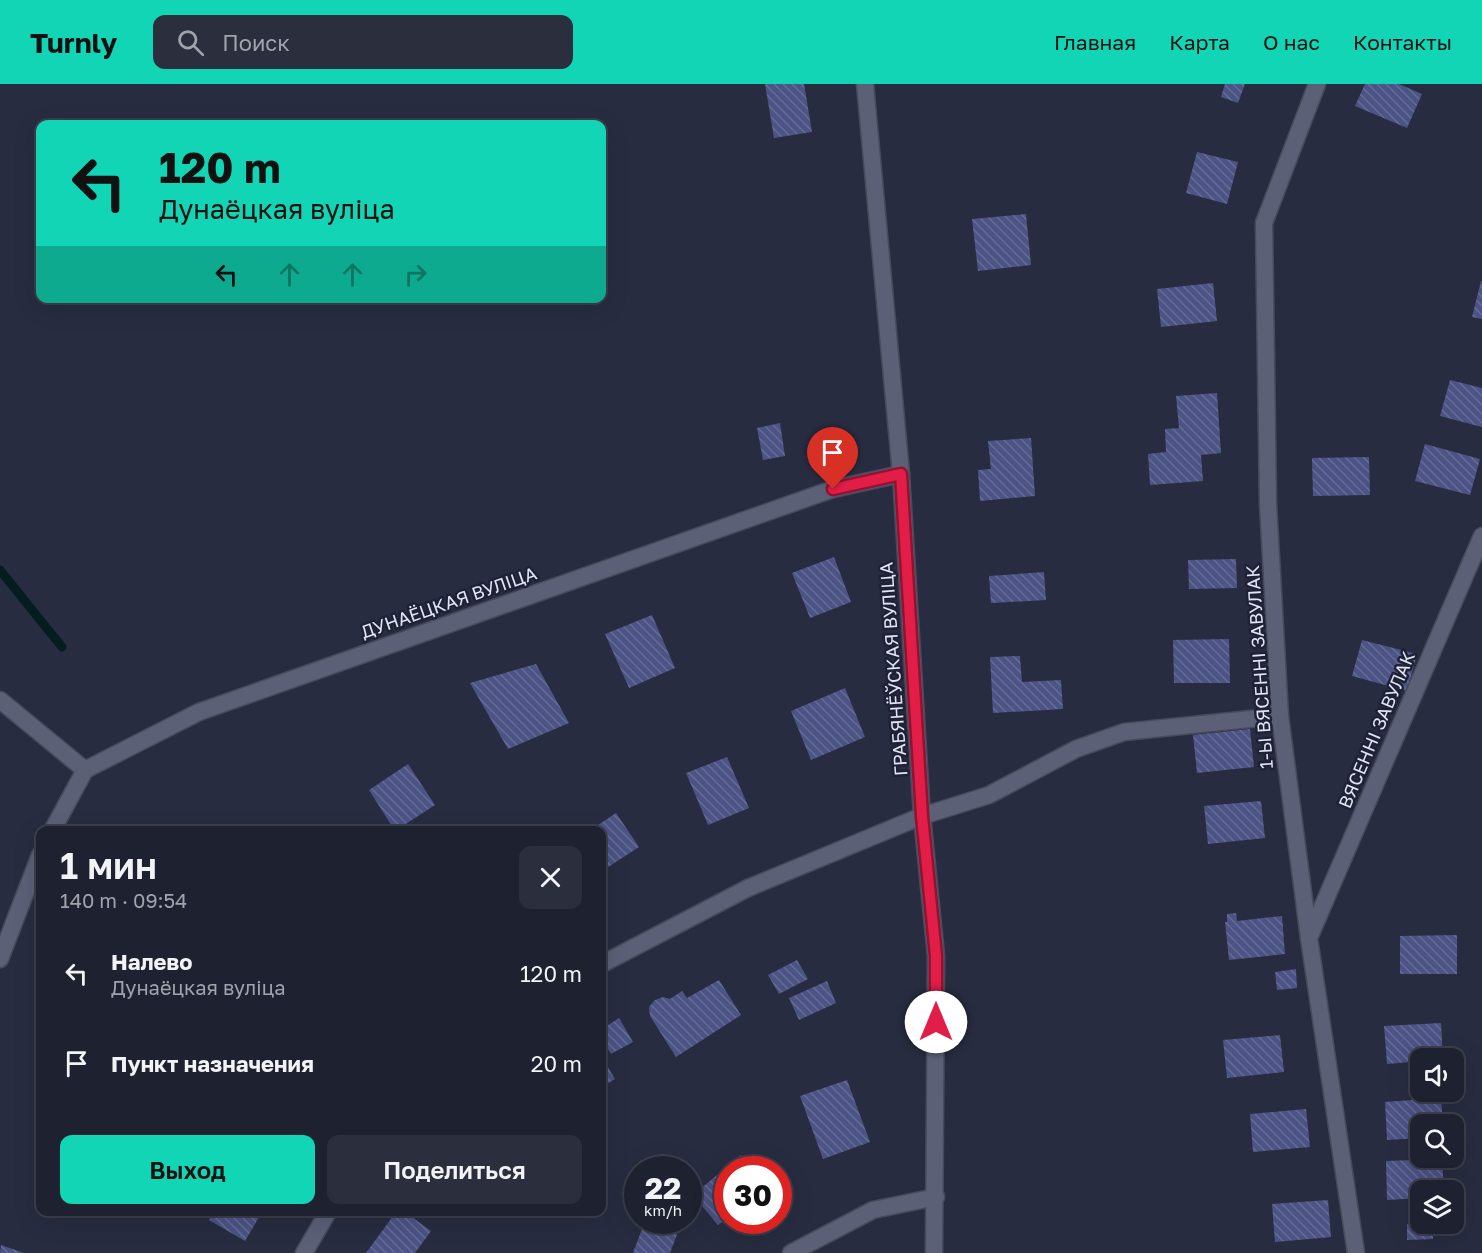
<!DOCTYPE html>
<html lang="ru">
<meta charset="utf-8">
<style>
:root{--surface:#1e2130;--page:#2b2e3c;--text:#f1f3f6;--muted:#a1a3ab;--line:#3c3e4c;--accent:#11d5b4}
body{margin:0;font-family:"Golos Text",sans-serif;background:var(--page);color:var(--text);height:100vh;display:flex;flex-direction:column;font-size:22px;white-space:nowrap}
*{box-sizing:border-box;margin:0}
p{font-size:20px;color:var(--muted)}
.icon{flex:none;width:33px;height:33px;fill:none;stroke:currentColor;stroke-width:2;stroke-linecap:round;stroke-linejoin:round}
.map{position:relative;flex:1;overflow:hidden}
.panel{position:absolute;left:36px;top:742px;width:570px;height:390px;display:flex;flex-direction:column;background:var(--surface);border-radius:12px;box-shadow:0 6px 24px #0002,0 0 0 2px var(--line)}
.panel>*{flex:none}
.top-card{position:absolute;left:36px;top:36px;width:570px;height:183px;border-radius:12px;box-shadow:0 6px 24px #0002,0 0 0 2px var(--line);background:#11d5b4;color:#111;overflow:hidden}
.controls{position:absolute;left:1410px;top:964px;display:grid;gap:12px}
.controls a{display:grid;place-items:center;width:54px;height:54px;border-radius:12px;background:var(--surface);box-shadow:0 6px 24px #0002,0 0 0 2px var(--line);font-size:30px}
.speed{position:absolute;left:624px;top:1072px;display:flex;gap:12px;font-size:30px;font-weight:700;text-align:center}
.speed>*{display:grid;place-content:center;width:78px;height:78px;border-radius:50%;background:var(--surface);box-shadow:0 6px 24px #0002,0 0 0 2px var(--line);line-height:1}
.speed small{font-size:15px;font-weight:400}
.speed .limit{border:9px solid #d22;background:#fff;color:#111}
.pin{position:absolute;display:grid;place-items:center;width:51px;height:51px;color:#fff;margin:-62px -26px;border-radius:50% 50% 50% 0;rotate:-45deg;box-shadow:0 0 6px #0007}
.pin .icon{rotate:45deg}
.me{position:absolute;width:66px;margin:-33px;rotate:0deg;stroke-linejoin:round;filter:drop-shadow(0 0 4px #0008)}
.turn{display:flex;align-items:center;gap:21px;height:126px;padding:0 24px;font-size:27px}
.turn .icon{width:78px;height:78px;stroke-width:2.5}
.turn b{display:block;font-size:42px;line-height:51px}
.lanes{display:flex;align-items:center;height:57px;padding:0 24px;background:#0003;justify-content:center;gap:30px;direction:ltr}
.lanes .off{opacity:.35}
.round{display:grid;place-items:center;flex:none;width:63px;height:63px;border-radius:12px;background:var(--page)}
.headline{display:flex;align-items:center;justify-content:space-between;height:102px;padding:0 24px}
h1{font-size:36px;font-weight:600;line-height:45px}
.button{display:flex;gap:12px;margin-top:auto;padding:12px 24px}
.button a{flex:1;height:69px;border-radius:12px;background:var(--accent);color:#111;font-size:24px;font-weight:600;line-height:69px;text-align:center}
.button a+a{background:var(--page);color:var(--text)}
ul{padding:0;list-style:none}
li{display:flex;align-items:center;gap:18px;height:90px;padding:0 24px}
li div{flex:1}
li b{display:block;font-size:22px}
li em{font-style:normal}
header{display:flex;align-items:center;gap:36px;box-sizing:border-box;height:84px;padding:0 30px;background:var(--accent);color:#111}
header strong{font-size:28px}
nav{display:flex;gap:33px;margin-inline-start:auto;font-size:21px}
.search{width:420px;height:54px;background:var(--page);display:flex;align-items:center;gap:15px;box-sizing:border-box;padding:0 21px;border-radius:12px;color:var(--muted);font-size:22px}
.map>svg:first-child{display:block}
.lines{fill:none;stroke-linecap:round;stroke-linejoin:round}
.stream{stroke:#041e1f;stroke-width:9}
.building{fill:url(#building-back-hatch)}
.minor-casing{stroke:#474a5b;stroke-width:19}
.minor{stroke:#5b6077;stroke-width:16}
.route-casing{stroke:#92132f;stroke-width:15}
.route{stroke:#e11d48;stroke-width:10}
.labels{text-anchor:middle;stroke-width:5;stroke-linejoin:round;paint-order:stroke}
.street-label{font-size:18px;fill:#e1e4f2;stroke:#1f2236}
</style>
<header>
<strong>Turnly</strong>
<div class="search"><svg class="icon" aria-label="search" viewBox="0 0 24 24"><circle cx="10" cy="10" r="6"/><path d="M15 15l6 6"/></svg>Поиск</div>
<nav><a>Главная</a><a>Карта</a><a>О нас</a><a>Контакты</a></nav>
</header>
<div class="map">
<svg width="1482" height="1169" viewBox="0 0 1482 1169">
<defs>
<pattern id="building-back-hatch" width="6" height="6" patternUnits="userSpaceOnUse" patternTransform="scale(1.5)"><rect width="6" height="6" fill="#4c5385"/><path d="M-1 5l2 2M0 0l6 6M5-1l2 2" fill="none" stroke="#666c97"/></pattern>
</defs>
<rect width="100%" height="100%" fill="#282c40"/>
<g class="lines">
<polyline class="stream" points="0,486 62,563"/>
</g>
<g class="building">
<polygon points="765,0 804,0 812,48 774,54"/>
<polygon points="1225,0 1245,0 1238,19 1221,13"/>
<polygon points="1365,0 1399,0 1422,10 1407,44 1355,22"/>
<polygon points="1197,68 1238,78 1227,120 1186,109"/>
<polygon points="1026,130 1031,181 978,187 972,135"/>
<polygon points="1481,197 1482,197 1482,235 1472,233"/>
<polygon points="1213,199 1217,237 1161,243 1157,205"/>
<polygon points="1450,296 1482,304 1482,343 1440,332"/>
<polygon points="1217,309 1221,369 1201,371 1203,397 1150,401 1148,370 1166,368 1165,345 1179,344 1176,312"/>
<polygon points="780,339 785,372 763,376 757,344"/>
<polygon points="1031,354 1035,412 980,417 978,386 991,385 988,357"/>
<polygon points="1425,360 1480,375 1470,411 1415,397"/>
<polygon points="1369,373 1370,411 1313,412 1312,374"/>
<polygon points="834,473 851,518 810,534 792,489"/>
<polygon points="1236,475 1237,504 1189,505 1188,476"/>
<polygon points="1044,488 1046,516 991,519 989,492"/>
<polygon points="652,531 675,584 629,604 605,550"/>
<polygon points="1229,555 1230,599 1174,599 1173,556"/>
<polygon points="1362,556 1417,570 1407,607 1352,592"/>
<polygon points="1020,572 1022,598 1061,596 1063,625 993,629 990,573"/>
<polygon points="536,580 569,639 508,665 470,599"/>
<polygon points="845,604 865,653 811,676 791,627"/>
<polygon points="1250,645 1254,683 1197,689 1193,651"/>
<polygon points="727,673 749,724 708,741 686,689"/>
<polygon points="408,680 435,721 395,747 369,706"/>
<polygon points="1261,717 1265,754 1208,760 1204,722"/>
<polygon points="616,729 639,763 602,787 602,747 589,747"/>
<polygon points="1236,829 1237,837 1282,832 1285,870 1229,876 1225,838 1227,838 1227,830"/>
<polygon points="1457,851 1457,890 1400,890 1400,852"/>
<polygon points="797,876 808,895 779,910 768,891"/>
<polygon points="1296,885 1297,904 1277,906 1275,888"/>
<polygon points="719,896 741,931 676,973 650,932 649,923 655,916 663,913 670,915 682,907 687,914"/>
<polygon points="827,897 836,919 799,936 789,914"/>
<polygon points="619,934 633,958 611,970 602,955 602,945"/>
<polygon points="1441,939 1443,975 1387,980 1384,942"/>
<polygon points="1280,951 1284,988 1227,994 1223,956"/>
<polygon points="602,973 615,995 602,1003"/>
<polygon points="847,996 870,1058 823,1075 800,1012"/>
<polygon points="1441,1014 1443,1041 1420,1041 1420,1054 1387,1056 1385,1018"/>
<polygon points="1306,1025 1310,1063 1253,1068 1250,1030"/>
<polygon points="741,1071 753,1086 728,1086 728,1134 718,1141 693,1111"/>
<polygon points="1442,1075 1444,1107 1420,1107 1420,1114 1387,1116 1386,1077"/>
<polygon points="1328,1116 1331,1153 1275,1158 1272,1120"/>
<polygon points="214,1128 262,1128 245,1157 209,1136"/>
<polygon points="396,1128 405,1128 431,1147 415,1169 366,1169"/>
<polygon points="645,1137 674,1137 681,1140 670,1169 633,1169"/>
<polygon points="1407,1140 1432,1140 1433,1155 1407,1156"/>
<polygon points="1,1161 24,1169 0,1169"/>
</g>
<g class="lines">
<defs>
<g id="minor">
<polyline points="865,0 901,390 922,732 936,872 934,1169"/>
<polyline points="1317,0 1264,139 1268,420 1280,632 1309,854 1356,1169"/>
<polyline points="0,616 85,686"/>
<polyline points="52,747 85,686 199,628 833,405 901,390"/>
<polyline points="1309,854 1482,452"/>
<polyline points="0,875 40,771"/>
<polyline points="602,880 748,804 922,732 989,711 1076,665 1124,648 1280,632"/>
<polyline points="304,1169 328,1128"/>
<polyline points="791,1169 873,1126 936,1113"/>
</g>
</defs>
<use href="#minor" class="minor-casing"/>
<use href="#minor" class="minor"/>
</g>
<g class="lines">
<defs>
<polyline id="route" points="833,405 901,390 922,732 936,872 936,938"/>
</defs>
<use href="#route" class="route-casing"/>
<use href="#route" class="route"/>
</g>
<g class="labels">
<g class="street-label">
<text transform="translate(449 519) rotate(-19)" y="6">ДУНАЁЦКАЯ ВУЛІЦА</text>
<text transform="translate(1260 583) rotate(-94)" y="6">1-Ы ВЯСЕННІ ЗАВУЛАК</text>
<text transform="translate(894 585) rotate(-94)" y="6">ГРАБЯНЁЎСКАЯ ВУЛІЦА</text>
<text transform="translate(1377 646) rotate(-67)" y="6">ВЯСЕННІ ЗАВУЛАК</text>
</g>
</g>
</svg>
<div class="controls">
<a><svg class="icon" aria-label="sound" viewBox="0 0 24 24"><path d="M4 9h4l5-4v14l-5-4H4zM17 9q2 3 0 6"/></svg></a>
<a><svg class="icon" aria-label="search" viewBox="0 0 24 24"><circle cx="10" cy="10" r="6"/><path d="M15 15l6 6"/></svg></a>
<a><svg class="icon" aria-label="layers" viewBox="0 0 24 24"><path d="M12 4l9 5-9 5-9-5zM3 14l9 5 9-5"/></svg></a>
</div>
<div class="speed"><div>22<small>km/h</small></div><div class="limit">30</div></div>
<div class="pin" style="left:833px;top:405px;background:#d93025"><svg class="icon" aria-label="arrive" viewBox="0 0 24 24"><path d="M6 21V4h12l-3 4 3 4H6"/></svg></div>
<svg class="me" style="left:936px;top:938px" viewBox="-20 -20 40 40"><circle r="19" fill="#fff"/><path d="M0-13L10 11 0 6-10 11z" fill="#e11d48"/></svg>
<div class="top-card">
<div class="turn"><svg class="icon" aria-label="left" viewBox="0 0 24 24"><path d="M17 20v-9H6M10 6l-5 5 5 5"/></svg><div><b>120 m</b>Дунаёцкая вуліца</div></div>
<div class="lanes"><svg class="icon" aria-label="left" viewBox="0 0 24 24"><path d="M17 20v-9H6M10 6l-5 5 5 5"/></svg><svg class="icon off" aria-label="ahead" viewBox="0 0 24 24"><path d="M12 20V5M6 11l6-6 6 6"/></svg><svg class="icon off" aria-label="ahead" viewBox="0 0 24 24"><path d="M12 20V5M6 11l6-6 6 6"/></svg><svg class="icon off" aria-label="right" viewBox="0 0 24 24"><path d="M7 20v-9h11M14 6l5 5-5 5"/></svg></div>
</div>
<section class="panel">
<div class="headline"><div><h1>1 мин</h1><p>140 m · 09:54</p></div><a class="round"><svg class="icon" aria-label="close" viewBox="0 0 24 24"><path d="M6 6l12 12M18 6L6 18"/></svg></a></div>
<ul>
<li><svg class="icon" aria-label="left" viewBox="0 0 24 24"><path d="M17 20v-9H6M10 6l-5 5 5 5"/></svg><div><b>Налево</b><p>Дунаёцкая вуліца</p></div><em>120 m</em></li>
<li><svg class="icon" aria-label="arrive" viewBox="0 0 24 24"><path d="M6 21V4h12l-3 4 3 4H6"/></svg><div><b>Пункт назначения</b></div><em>20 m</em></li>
</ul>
<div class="button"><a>Выход</a><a>Поделиться</a></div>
</section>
</div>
